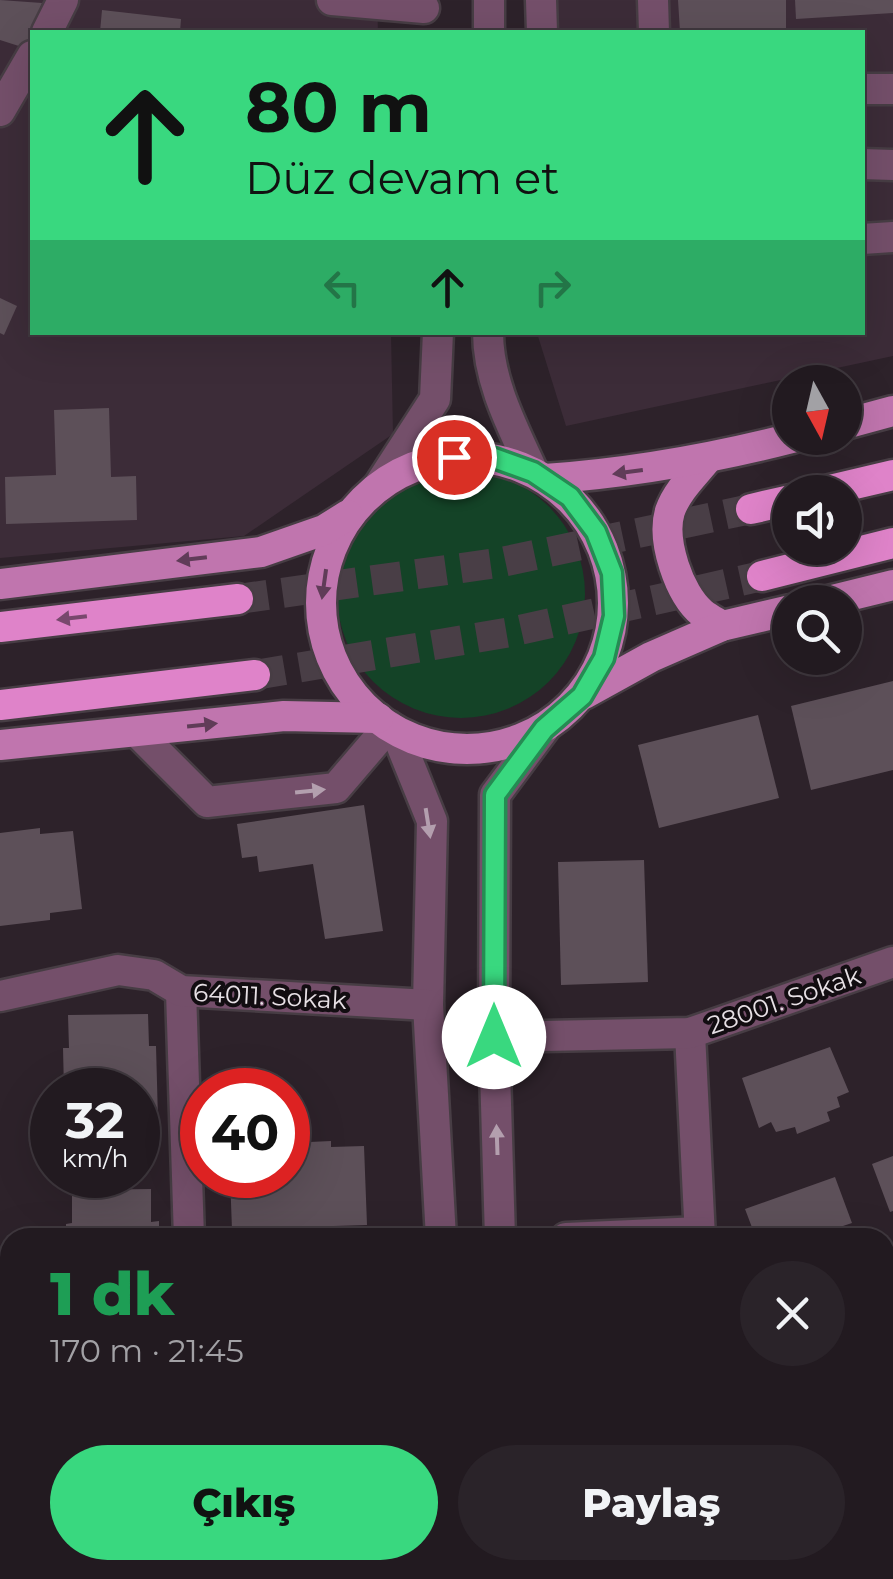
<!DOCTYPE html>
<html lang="tr">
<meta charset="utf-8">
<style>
:root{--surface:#221a20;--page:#2a2329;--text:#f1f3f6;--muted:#a2a1a5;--line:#3f383e;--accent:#39d87f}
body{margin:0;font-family:Montserrat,sans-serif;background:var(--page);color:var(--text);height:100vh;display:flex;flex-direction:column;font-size:38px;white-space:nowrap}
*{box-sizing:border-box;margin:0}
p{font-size:32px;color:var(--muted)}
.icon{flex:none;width:55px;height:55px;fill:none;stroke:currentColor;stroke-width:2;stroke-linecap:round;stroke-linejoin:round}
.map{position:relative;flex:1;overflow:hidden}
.side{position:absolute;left:0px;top:1228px;width:895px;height:352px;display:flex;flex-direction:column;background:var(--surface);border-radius:30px 30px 0 0;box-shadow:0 10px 40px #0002,0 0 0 2px var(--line)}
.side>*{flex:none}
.banner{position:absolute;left:30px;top:30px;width:835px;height:305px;border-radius:0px;box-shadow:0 10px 40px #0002,0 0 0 2px var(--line);background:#39d87f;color:#111;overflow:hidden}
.needle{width:65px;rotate:172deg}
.controls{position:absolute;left:772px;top:365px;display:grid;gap:20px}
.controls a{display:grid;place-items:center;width:90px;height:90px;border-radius:50%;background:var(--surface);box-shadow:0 10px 40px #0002,0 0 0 2px var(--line);font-size:50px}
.speed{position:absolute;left:30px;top:1068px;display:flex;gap:20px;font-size:50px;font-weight:700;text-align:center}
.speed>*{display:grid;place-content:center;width:130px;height:130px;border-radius:50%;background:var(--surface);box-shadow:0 10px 40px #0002,0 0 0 2px var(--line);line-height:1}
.speed small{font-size:25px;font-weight:400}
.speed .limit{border:15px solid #d22;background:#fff;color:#111}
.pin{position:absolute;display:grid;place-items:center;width:85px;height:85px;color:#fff;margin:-42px;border:5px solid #fff;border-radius:50%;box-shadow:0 2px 10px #0007}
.me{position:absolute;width:110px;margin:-55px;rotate:0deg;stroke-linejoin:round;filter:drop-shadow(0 0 8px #0008)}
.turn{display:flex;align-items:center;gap:35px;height:210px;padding:0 50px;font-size:45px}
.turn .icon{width:130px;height:130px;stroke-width:2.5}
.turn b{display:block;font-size:70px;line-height:85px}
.lanes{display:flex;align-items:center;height:95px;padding:0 50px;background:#0003;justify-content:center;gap:50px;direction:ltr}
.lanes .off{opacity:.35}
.round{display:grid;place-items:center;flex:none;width:105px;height:105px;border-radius:52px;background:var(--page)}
.summary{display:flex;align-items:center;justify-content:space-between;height:170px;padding:0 50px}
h1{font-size:60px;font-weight:800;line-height:75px;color:#1e9e55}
.button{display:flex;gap:20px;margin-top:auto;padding:20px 50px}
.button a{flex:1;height:115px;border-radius:60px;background:var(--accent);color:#111;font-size:40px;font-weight:800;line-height:115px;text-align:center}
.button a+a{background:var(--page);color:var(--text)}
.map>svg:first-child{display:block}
.built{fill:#3c2c38}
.green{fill:#144327}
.building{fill:#5d5059}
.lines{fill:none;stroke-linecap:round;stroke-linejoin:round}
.highway-tunnel{stroke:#493e46;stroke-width:30;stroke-dasharray:30 15;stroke-linecap:butt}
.minor-casing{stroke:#473d44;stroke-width:35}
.major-casing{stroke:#473d44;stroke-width:35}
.highway-casing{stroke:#473d44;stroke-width:35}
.minor{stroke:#744f6a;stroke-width:30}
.major{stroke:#c075ae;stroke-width:30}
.highway{stroke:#df83c9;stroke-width:30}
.oneway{fill:#603c58}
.oneway2{fill:#78486d}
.oneway3{fill:#b39fae}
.route-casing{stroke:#258c53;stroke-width:25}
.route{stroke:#39d87f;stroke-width:18}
.labels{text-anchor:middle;stroke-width:8;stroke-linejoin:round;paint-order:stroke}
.street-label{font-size:25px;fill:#e7e0e5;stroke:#120d11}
</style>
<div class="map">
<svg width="893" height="1579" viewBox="0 0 893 1579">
<rect width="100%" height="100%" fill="#2d222a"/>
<g class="built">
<polygon points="0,0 377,0 378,32 32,32 32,332 391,333 393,434 244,536 0,558"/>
<polygon points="533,0 893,0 893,356 566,426 537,333 862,332 862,32 533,32"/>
</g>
<circle class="green" cx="461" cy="594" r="124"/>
<g class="building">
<polygon points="0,0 42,3 25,48 0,40"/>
<polygon points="678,0 786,0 786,28 742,32 680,32"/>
<polygon points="795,0 893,0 893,13 796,19"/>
<polygon points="102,10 181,19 180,32 100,32"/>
<polygon points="0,298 17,306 4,335 0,333"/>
<polygon points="109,408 111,477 136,476 137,520 6,524 5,477 56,475 54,410"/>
<polygon points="893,681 893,770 811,790 791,706"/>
<polygon points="758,715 779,798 659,828 638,745"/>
<polygon points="364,805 383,931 325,939 313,864 259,872 257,856 242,858 237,824"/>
<polygon points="40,828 40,834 73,831 82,909 50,913 50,920 0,926 0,833"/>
<polygon points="644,860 648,982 561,985 558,862"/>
<polygon points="148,1014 149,1046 156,1046 158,1119 150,1119 150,1148 138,1149 138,1090 64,1090 63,1048 69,1048 68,1015"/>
<polygon points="830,1047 849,1092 837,1097 840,1107 827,1112 830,1121 797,1134 795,1127 776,1132 771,1122 759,1128 742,1078"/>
<polygon points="331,1141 331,1147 364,1146 367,1225 334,1226 335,1234 261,1237 261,1229 232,1230 230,1175 288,1175 288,1143"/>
<polygon points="893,1156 893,1211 890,1212 872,1164"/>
<polygon points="835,1177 852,1223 840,1227 844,1238 756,1238 745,1209"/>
<polygon points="151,1189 151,1222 159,1221 159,1238 66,1238 66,1224 72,1223 72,1190"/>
</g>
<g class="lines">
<g class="highway-tunnel">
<polyline points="238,599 497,563 751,509"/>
<polyline points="255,675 511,632 762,576"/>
</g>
<defs>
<g id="minor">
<polyline points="332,0 424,8"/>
<polyline points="489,0 489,32"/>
<polyline points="541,0 542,32"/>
<polyline points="653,0 654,32"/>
<polyline points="47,32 63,0"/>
<polyline points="862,89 893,89"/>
<polyline points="0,111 32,56"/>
<polyline points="862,164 893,165"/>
<polyline points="862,239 893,237"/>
<path d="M488 332C488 382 513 428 533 472"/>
<polyline points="378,487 435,399 438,332"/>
<polyline points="137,732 207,802 336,788 389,726"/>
<polyline points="396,732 432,821 428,1005 441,1238"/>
<polyline points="181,991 189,1238"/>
<polyline points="0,996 118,970 154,975 181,991 428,1005"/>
<polyline points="690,1033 700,1238"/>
<polyline points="494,1037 690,1033 893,962"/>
<polyline points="500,1238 494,1037 495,795 544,729"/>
<polyline points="566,1238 700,1232"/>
<polyline points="885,1275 893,1272"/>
<polyline points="0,1556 10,1556"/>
<polyline points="151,1570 188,1574 192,1570"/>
<polyline points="478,1570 482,1579"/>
<polyline points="528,1570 530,1579"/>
<polyline points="554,1570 557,1579"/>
<polyline points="739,1570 742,1579"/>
<polyline points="849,1579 869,1570"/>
</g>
<g id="major">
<polyline points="845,424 893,411"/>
<circle cx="467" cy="603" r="146"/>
<path d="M707 459C694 475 677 491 670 511 661 540 679 594 702 613 708 618 716 622 722 626"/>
<path d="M545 479C630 473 710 459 792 438"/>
<polyline points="0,584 261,552 324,530 348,515"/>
<polyline points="824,602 893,585"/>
<polyline points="584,694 651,657 722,626 790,610"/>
<polyline points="0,745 284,716 378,718"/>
<polyline points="460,1570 461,1579"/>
</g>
<g id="highway">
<polyline points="821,492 893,475"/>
<polyline points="751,509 790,500"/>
<polyline points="762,576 893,543"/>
<polyline points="0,627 238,599"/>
<polyline points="0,705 255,675"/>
</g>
</defs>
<use href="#minor" class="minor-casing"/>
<use href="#major" class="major-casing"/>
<use href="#highway" class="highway-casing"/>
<use href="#minor" class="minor"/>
<use href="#major" class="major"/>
<use href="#highway" class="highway"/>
</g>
<defs><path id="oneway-solid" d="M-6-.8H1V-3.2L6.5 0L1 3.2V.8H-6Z" transform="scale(2.5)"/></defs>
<g class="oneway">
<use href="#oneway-solid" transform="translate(628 472) rotate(172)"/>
<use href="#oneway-solid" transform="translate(192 559) rotate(173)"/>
<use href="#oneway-solid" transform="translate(324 584) rotate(98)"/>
<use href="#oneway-solid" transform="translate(202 725) rotate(-6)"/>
</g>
<use class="oneway2" href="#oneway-solid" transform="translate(72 618) rotate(173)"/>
<g class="oneway3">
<use href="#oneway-solid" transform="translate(310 791) rotate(-6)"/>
<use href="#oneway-solid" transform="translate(428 823) rotate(81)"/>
<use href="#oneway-solid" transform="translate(497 1140) rotate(-92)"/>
</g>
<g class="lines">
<defs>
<polyline id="route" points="454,457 494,458 533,472 570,497 596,532 612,573 614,616 604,658 582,696 544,729 495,795 494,1037"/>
</defs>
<use href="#route" class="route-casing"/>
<use href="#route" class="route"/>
</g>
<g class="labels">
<g class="street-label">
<text transform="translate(270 996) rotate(3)" y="9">64011. Sokak</text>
<text transform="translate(784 1000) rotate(-19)" y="9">28001. Sokak</text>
</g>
</g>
</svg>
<div class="controls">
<a><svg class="needle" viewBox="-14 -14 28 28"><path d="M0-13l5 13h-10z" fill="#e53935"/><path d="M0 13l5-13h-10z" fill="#a2a1a5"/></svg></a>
<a><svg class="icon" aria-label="sound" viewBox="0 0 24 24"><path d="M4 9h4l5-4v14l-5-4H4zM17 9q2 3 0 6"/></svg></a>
<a><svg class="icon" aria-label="search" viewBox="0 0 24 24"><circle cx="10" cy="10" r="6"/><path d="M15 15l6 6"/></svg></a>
</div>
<div class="speed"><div>32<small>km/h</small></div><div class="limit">40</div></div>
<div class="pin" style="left:454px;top:457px;background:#d93025"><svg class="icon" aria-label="arrive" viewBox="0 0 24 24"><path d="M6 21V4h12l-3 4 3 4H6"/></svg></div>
<svg class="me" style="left:494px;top:1037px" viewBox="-20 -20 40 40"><circle r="19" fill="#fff"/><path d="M0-13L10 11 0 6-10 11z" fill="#39d87f"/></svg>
<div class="banner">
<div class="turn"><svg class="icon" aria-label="ahead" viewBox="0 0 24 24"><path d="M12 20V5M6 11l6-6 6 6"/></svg><div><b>80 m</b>Düz devam et</div></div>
<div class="lanes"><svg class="icon off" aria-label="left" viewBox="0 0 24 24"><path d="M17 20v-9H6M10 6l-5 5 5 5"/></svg><svg class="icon" aria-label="ahead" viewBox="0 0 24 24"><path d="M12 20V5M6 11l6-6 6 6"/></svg><svg class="icon off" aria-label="right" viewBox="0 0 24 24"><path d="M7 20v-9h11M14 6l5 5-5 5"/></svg></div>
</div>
<section class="side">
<div class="summary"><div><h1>1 dk</h1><p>170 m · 21:45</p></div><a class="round"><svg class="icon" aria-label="close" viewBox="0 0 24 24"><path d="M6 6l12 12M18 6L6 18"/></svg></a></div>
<div class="button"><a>Çıkış</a><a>Paylaş</a></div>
</section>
</div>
